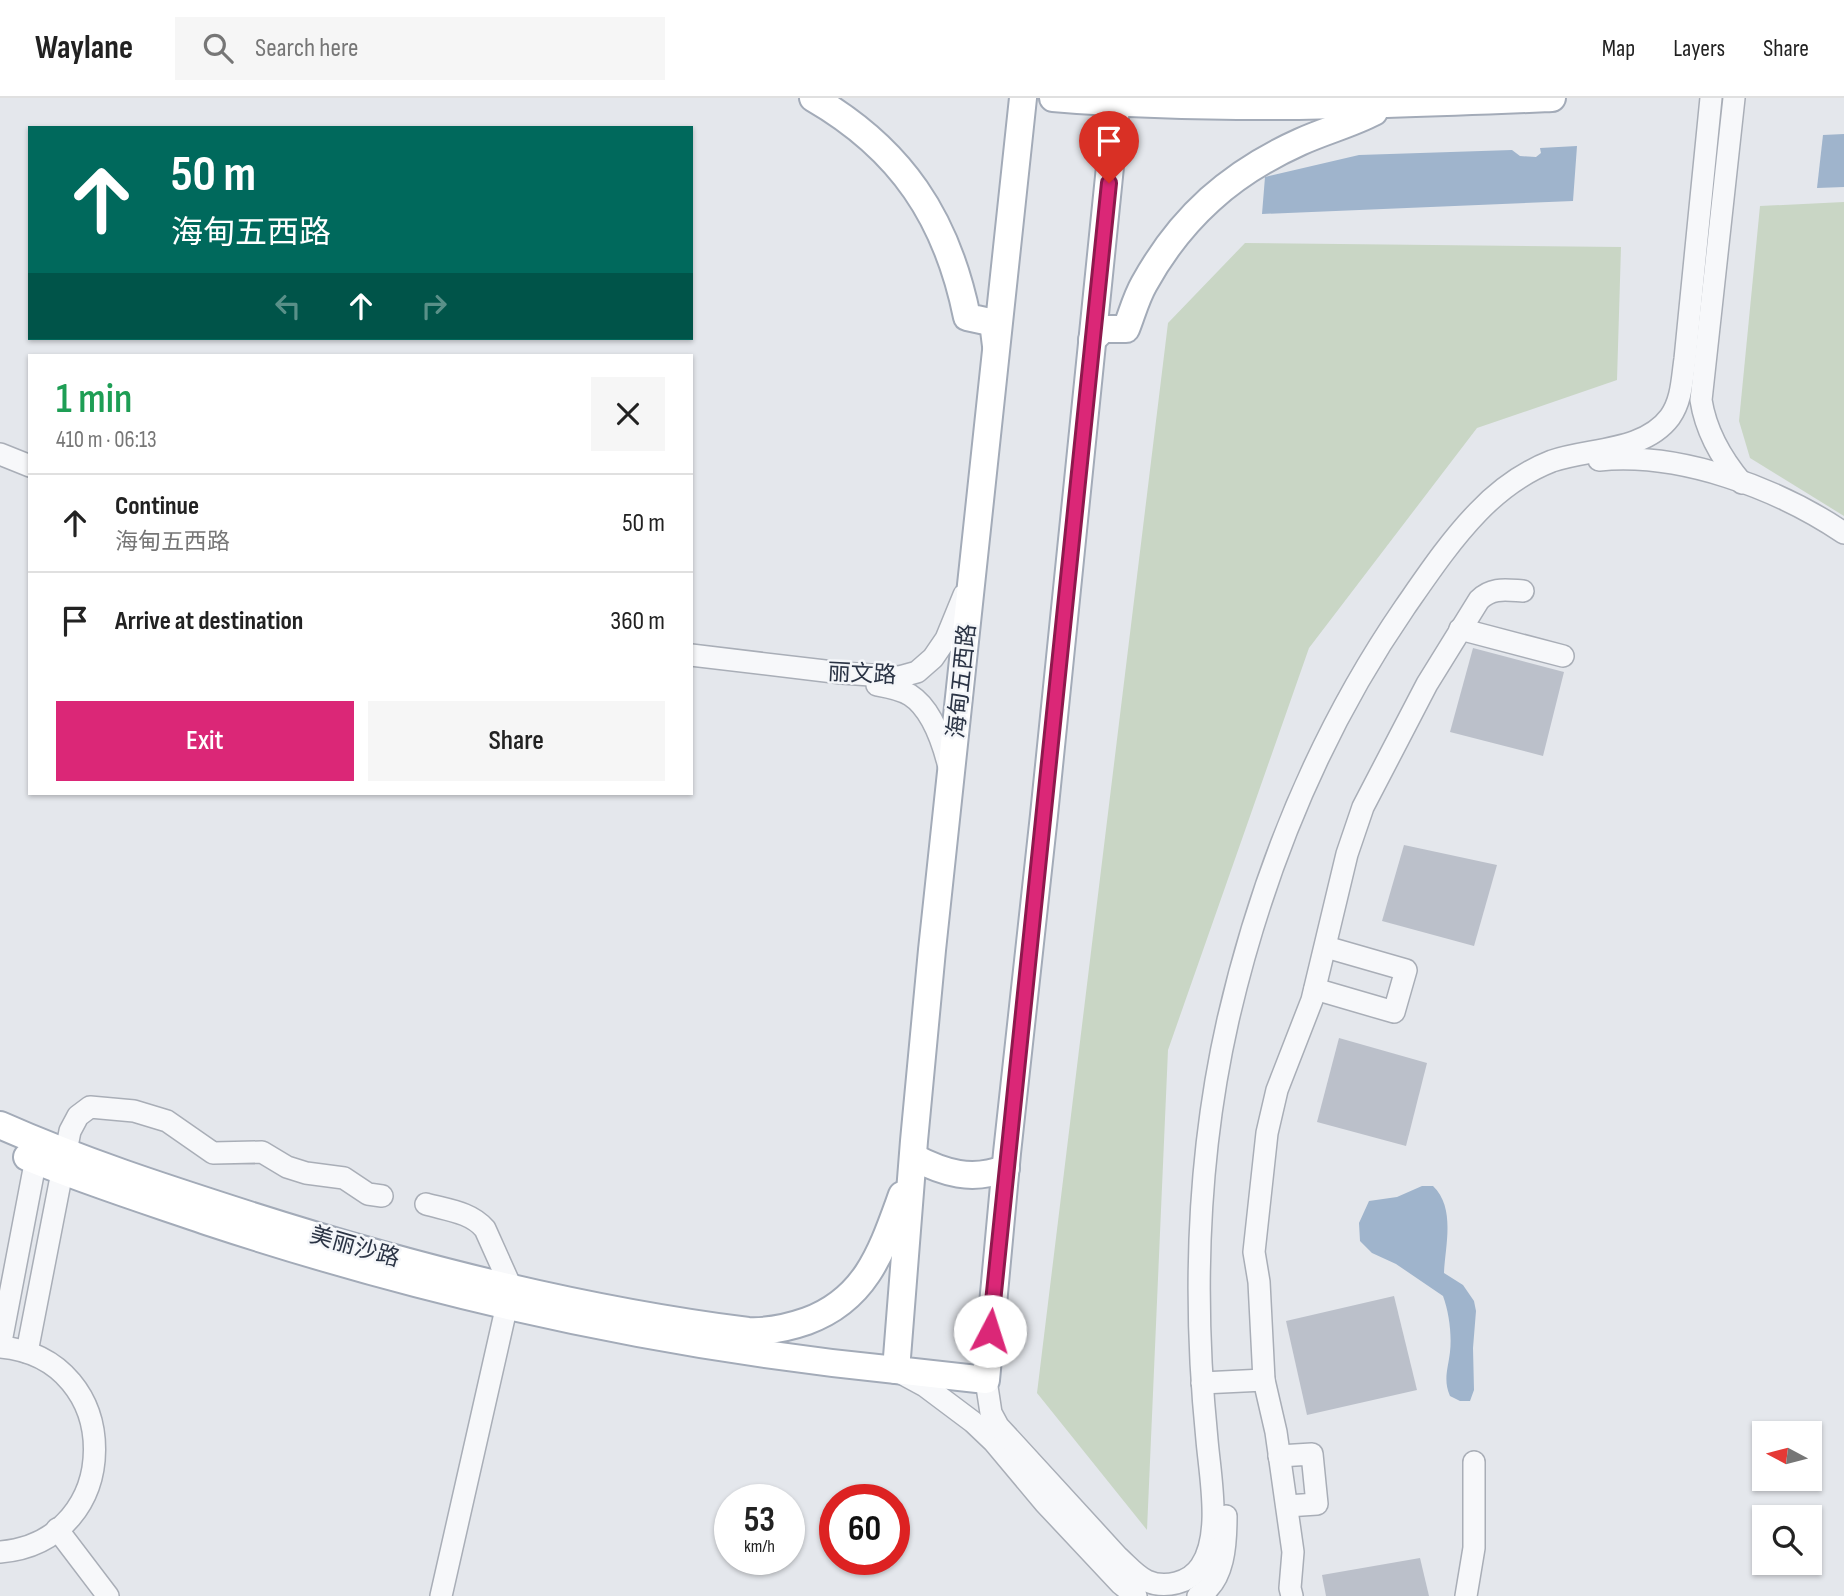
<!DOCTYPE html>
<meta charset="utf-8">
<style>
:root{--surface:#fff;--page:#f6f6f6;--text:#222;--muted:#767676;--line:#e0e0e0;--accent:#db2777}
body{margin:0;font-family:"Sofia Sans Condensed","Noto Sans SC",sans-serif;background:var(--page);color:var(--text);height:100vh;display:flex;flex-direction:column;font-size:26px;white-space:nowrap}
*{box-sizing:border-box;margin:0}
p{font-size:23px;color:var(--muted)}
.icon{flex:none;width:38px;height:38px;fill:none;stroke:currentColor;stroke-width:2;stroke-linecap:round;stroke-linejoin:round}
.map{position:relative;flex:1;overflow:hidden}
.side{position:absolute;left:28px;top:256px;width:665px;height:441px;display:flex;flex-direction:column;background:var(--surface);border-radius:0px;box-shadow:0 2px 5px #0004}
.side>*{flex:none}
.guide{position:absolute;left:28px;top:28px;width:665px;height:214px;border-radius:0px;box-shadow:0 2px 5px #0004;background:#00695c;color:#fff;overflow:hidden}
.needle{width:46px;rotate:277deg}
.tools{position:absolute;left:1752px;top:1323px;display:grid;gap:14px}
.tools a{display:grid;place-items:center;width:70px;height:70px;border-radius:0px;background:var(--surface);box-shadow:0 2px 5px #0004;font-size:35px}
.speed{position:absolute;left:714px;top:1386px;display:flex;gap:14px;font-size:35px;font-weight:700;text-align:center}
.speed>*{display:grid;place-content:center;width:91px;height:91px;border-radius:50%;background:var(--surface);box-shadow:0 2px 5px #0004;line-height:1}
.speed small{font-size:18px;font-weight:400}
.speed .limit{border:10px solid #d22;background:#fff;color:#111}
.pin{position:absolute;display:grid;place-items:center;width:60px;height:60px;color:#fff;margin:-72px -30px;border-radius:50% 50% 50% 0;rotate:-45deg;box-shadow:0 0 7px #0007}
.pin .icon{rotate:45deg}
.me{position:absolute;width:77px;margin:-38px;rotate:5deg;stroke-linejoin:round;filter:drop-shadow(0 0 5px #0008)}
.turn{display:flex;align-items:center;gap:24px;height:147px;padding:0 28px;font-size:32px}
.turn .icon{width:91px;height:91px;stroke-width:2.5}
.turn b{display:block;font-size:49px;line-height:60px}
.lanes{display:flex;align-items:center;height:66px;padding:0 28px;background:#0003;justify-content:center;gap:35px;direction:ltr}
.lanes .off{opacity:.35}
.round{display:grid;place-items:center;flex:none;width:74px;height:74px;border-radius:0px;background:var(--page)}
.head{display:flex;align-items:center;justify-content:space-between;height:119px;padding:0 28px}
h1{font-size:42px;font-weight:600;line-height:52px;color:#1e9e55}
.button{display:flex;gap:14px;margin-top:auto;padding:14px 28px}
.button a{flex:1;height:80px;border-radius:0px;background:var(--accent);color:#fff;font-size:28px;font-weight:600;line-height:80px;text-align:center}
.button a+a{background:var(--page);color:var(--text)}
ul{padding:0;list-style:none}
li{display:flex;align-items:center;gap:21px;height:98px;padding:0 28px;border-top:2px solid var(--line)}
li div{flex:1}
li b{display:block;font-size:26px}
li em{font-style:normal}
header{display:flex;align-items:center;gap:42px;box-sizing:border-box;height:98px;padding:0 35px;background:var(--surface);border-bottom:2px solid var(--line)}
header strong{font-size:33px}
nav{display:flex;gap:38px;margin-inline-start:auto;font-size:24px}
.search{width:490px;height:63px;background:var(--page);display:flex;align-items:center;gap:18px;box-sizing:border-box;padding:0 24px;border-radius:0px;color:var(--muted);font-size:26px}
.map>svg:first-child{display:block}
.green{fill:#c9d6c5}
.water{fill:#9fb4cc}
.building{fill:#bbc0ca}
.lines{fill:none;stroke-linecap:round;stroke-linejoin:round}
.minor-casing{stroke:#a9aeb7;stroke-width:24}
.major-casing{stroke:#a3abb8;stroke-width:30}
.minor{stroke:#f7f8fa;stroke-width:21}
.major{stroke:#fff;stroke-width:26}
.route-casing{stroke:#8e194d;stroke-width:18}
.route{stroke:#db2777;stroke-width:12}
.labels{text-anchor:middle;stroke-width:5;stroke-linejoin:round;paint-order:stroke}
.street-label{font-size:23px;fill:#2b3445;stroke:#f4f6f9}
</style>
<header>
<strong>Waylane</strong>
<div class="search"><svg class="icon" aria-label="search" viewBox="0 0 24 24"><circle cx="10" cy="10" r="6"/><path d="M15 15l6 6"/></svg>Search here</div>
<nav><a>Map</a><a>Layers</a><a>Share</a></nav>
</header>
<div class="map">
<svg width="1844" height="1498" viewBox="0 0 1844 1498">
<rect width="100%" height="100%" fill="#e4e7ec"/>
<g class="green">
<polygon points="1844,104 1844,418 1750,360 1739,323 1760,108"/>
<polygon points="1245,145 1621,149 1617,282 1477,330 1309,550 1168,952 1147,1432 1037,1295 1168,225"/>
</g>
<g class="water">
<polygon points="1844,36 1844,89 1817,90 1823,37"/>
<polygon points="1577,48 1573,103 1262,116 1265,79 1359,57 1512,52 1520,58 1536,59 1541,55 1540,50"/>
<path d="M1422 1088H1433C1456 1110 1445 1148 1444 1175L1463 1187 1474 1203 1476 1213 1473 1250 1474 1292 1470 1303H1460L1450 1298C1443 1282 1448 1271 1450 1254 1452 1237 1449 1214 1443 1198L1396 1166 1372 1155 1360 1143 1359 1125 1369 1103 1397 1099Z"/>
</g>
<g class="building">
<polygon points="1473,550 1564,574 1543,658 1450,634"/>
<polygon points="1404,747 1497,767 1474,848 1382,823"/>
<polygon points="1339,940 1427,965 1406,1048 1317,1024"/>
<polygon points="1394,1198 1417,1292 1307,1317 1286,1223"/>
<polygon points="1420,1460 1429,1498 1326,1498 1322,1477"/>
</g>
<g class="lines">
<defs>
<g id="minor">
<path d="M1734 0 1701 302C1706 334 1721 360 1742 385"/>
<polyline points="0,356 30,368"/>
<path d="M1599 362C1681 354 1777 390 1844 435"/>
<polyline points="1460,531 1563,558"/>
<polyline points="691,557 842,575 899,579 917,574 933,560 946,541 964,497"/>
<path d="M877 587C888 589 900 591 910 597 932 611 943 645 949 669"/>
<polyline points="1315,891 1394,914 1406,872 1326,849"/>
<path d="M426 1106C447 1112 471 1114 485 1131L511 1189 441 1498"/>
<polyline points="27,1254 70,1033 78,1018 90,1009 134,1013 167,1023 213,1055 262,1054 287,1069 306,1075 344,1080 368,1096 382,1098"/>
<polyline points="901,1275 925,1288 973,1324 994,1344 1045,1405 1121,1486 1136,1498"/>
<path d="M986 1282 991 1315 998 1328 1118 1459C1127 1467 1136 1478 1147 1483 1165 1491 1190 1485 1201 1468 1222 1437 1210 1378 1207 1342 1193 1204 1197 1059 1228 922 1262 775 1319 634 1405 509 1428 476 1450 443 1478 414 1499 392 1524 374 1552 363 1590 350 1644 354 1670 319 1682 302 1682 281 1685 261L1711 0"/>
<polyline points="1202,1285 1264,1282"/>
<polyline points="1279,1358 1312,1356 1317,1406 1287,1408"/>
<polyline points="57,1431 108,1498"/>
<path d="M0 1454C125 1444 127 1260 0 1249L38 1050"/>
<path d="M1198 1498C1225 1484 1226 1444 1226 1418"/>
<path d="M1292 1498 1290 1490 1293 1454 1276 1334 1264 1282 1259 1184 1254 1154 1267 1035 1277 992 1312 902 1347 756 1363 709 1427 586 1479 502C1492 489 1506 492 1523 493"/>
<polyline points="1466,1498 1474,1450 1474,1364"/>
</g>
<g id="major">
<path d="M813 0C901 51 947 120 967 219L990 224 994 232 996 248"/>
<polyline points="1023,0 932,852 914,1043 896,1272 986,1282 1007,1055 1044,717 1117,0"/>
<path d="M1053 0C1222 14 1383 7 1552 0"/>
<path d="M1092 242 1103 231H1126C1132 216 1136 200 1144 186 1181 119 1231 75 1300 44 1324 33 1351 26 1374 14"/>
<path d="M0 1027C81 1063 165 1090 249 1117 409 1168 581 1212 748 1233 769 1234 787 1230 807 1223 867 1201 882 1152 902 1097"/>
<path d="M27 1059C87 1084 151 1104 212 1125 434 1198 664 1249 896 1272"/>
<path d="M913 1059C944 1075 972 1084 1006 1070"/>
</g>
</defs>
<use href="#minor" class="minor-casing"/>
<use href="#major" class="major-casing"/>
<use href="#minor" class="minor"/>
<use href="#major" class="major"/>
</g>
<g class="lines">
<defs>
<polyline id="route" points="990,1233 1109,85"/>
</defs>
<use href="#route" class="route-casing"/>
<use href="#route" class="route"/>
</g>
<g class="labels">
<g class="street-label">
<text transform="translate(862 575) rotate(3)" y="8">丽文路</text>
<text transform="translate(961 583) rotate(-84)" y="8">海甸五西路</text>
<text transform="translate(355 1148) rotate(16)" y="8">美丽沙路</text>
</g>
</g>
</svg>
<div class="tools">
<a><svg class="needle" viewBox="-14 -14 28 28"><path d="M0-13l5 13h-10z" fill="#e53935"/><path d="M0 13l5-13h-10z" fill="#767676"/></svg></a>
<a><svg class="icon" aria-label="search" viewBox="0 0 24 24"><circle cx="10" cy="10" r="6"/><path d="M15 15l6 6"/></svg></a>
</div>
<div class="speed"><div>53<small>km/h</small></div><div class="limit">60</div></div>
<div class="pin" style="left:1109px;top:85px;background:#d93025"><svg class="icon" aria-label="arrive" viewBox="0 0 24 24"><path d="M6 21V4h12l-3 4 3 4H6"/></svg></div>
<svg class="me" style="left:990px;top:1233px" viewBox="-20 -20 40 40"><circle r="19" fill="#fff"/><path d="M0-13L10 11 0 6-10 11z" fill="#db2777"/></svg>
<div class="guide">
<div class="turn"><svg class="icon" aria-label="ahead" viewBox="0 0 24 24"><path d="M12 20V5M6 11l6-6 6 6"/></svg><div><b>50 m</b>海甸五西路</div></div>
<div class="lanes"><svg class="icon off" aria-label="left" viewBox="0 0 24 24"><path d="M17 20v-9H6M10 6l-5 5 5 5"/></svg><svg class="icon" aria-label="ahead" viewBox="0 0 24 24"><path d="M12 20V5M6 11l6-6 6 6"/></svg><svg class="icon off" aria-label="right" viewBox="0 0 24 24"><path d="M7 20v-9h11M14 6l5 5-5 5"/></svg></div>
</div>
<section class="side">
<div class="head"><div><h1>1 min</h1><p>410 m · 06:13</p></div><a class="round"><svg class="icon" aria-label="close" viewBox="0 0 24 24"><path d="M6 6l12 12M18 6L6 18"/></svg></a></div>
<ul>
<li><svg class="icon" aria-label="ahead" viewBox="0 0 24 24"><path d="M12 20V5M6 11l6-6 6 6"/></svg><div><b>Continue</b><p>海甸五西路</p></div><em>50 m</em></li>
<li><svg class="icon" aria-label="arrive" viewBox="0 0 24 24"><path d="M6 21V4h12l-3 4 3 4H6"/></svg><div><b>Arrive at destination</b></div><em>360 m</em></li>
</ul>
<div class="button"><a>Exit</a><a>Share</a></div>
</section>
</div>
